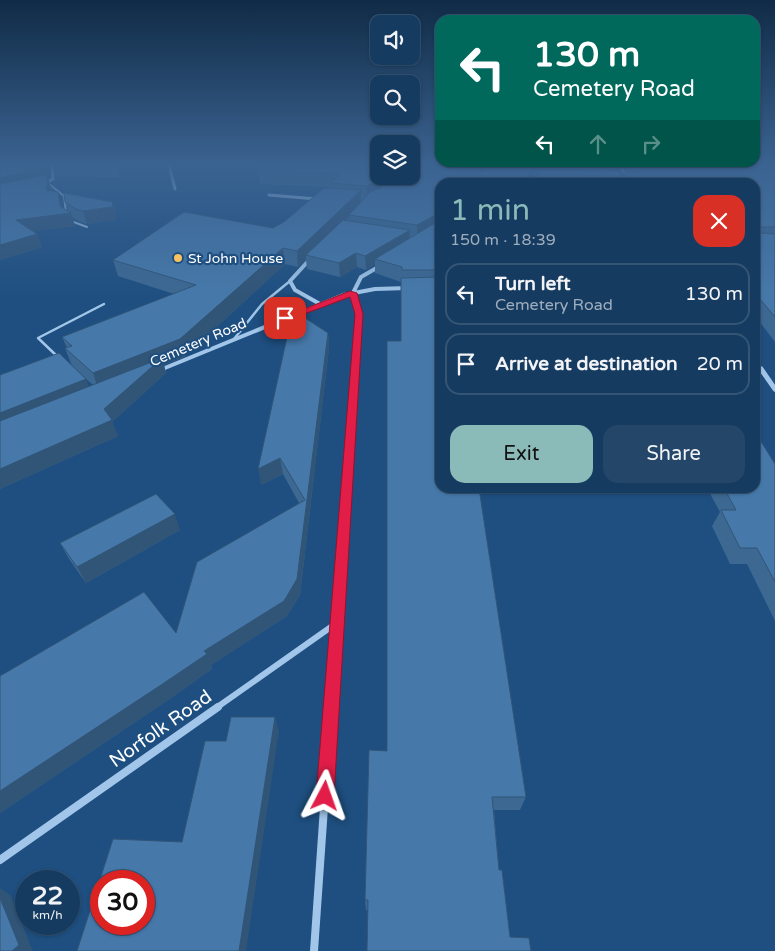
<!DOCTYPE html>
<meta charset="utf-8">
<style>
:root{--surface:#163b60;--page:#234669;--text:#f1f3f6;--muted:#9eadbd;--line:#355575;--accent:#8bbbb9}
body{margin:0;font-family:"Varela Round",sans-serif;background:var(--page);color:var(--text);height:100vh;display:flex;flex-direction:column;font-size:19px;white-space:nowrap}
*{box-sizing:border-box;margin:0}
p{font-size:16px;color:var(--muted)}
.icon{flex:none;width:28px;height:28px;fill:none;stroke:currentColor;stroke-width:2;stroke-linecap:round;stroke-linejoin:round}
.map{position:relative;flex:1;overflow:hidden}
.drawer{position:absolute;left:435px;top:178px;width:325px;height:315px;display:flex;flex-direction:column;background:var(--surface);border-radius:15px;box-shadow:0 1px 4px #0004,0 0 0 1px var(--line)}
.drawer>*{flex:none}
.banner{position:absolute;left:435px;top:15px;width:325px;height:152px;border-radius:15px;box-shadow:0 1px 4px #0004,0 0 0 1px var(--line);background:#00695c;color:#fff;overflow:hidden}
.fabs{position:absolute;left:370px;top:15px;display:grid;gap:10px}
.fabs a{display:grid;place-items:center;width:50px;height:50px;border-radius:10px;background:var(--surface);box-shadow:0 1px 4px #0004,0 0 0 1px var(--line);font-size:25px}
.speed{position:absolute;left:15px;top:870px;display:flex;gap:10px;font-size:25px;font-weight:700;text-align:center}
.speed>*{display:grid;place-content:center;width:65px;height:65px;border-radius:50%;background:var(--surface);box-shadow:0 1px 4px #0004,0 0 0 1px var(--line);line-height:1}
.speed small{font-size:12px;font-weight:400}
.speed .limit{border:8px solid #d22;background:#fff;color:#111}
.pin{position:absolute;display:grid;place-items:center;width:42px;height:42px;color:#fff;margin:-21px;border-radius:10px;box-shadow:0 2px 8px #0006}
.me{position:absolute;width:55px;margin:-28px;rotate:4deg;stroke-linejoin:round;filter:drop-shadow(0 0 4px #0008)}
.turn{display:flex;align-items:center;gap:18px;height:105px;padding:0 15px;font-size:22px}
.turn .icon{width:65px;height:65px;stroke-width:2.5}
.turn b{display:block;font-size:35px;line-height:42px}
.lanes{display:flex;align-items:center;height:48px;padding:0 15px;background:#0003;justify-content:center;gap:25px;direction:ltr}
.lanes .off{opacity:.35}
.round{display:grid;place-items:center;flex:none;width:52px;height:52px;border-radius:15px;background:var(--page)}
.summary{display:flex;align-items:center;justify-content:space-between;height:85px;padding:0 15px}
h1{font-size:30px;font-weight:600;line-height:38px;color:var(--accent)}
.button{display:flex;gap:10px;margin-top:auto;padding:10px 15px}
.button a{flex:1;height:58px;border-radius:15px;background:var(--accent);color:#111;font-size:20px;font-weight:600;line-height:58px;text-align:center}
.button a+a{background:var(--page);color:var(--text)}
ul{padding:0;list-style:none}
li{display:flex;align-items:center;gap:15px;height:62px;margin:0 10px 8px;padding:0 5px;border:2px solid var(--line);border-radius:15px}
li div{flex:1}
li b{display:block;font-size:19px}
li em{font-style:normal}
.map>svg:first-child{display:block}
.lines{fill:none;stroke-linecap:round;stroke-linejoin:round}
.service-far1{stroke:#a2c6e9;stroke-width:2}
.service{stroke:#a2c6e9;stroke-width:2.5}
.minor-far4{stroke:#a2c6e9;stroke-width:3}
.minor-far3{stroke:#a2c6e9;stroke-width:4}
.minor-far2{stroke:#a2c6e9;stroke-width:5}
.minor-far1{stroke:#a2c6e9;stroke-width:6}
.minor{stroke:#a2c6e9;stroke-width:8}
.wall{fill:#3c6892;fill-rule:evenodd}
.shaded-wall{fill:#315577}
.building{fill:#4679aa;stroke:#315577;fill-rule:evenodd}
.route{fill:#e11d48;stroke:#92132f}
.poi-dot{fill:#f8c260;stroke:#1e4f80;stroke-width:2}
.labels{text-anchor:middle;stroke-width:4.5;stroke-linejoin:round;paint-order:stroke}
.far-poi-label{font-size:14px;fill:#fff;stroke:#1e4f80;text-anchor:start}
.far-street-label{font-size:14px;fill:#fff;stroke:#1e4f80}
.near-street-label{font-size:19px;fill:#fff;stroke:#1e4f80}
</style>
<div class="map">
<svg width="775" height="951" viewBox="0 0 775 951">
<rect width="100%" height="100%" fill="#1e4f80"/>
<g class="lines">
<g class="service-far1">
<polyline points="48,183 64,196 66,213"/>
<polyline points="71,221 87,227"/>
</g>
<g class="service">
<polyline points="234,339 262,304 290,281"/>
<polyline points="59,358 38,338 104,304"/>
</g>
<g class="minor-far4">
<polyline points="169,165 175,189"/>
<polyline points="619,165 632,182"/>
<polyline points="44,184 53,179 52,165"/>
<polyline points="269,195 317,199"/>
</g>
<g class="minor-far3">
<polyline points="311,258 290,281 295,290 320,304"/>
<polyline points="353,293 361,277 380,266"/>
<polyline points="353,293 359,314 355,370"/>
<polyline points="755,361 761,370"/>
<polyline points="160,370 343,295 375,289 408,288"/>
</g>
<g class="minor-far2">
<polyline points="761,369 775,389"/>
<polyline points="160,370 163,369"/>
<polyline points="345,518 355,369"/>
</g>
<g class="minor-far1">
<polyline points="216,708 338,622"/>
<polyline points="331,708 345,517"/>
</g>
<g class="minor">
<polyline points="0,860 218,707"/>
<polyline points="314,951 331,707"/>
</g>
</g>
<g class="wall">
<polygon points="0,165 49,165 49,177 48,179 52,191 62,204 63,208 68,211 65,202 113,202 116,214 116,220 87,224 80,222 72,217 75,226 33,231 37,234 42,247 0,260"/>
<polygon points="53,165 125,165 125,168 118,168 120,178 56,175"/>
<path d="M411 165H487L483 172 485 171 489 165H614L615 166 614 171 623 178 625 172H628L624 166V165H775V342L755 316V182H536L537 176H533L530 178 529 182H440V488L526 797 520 810H494L499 870 510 937 531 951 366 910 365 900 387 751 401 341V282L375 273V264L366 270 357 267 340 277 307 269 306 260 298 267 285 264 184 357 164 365 166 373 112 422 118 436 0 489V375L72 366 65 348H67L62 337 174 294 118 276 113 260 273 228 284 222 331 188V187L260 184 258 171ZM78 372 93 385 89 387Z"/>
<polygon points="328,333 329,348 300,595 287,616 211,665 212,669 168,700 0,813 0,676 176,633 299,503 283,474 261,485"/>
<polygon points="755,422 760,430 757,435 775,464 775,621 747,564 730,564 712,526 720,512 707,488 755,488"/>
<polygon points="180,530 86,583 69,559 60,543"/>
</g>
<g class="shaded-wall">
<polygon points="45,165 49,165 49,177 48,179 52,190 50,202 0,190 0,178"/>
<polygon points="117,165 125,165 125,168 118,168 120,178"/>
<polygon points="481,165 487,165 478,180 479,168"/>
<polygon points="534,165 535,165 533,176 530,178 529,182 523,182 532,166"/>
<polygon points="384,176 384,189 367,199 367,186"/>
<polygon points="361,190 361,205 349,215 349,217 310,256 306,255 306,260 298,267 297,251"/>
<polygon points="58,192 62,204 64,214 71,213 75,226 21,233 16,220 60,206"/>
<polygon points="113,202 116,214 116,220 87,224 83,211"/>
<polygon points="439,213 438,226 417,239 417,225"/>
<polygon points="410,230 409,244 375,259 375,264 366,270 365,256"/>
<polygon points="37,234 42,247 0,260 0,245"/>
<polygon points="283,248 285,264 184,357 164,365 166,373 112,422 118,436 0,489 0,469 104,409 99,391 93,373"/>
<polygon points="356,253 357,267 340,277 339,263"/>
<polygon points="328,333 329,348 300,595 287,616 211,665 212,669 168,700 0,813 0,791 204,651 297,579"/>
<polygon points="86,379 92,394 0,432 0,413"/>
<polygon points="280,458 283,474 261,485 258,469"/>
<polygon points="175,514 180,530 86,583 77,567"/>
<polygon points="275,717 279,731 246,951 239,951"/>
<polygon points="0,888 10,895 33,951 12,951 0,898"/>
</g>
<g class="building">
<polygon points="0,165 45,165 45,166 42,168 0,178"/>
<polygon points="81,165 117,165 117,166"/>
<polygon points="263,165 379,165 379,176 384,176 367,186 331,183 341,174 258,171"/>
<polygon points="411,165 481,165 479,168 480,172 485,171 489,165 534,165 532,166 532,169 523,182 440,182 440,213 439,213 417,225 349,215 370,192 380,188 386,182 387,178 385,176 411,176"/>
<polygon points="547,165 614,165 615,166 609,166 609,170 619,172 624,178 625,172 636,173 639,170 635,165 766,165 766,166 769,167 771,165 775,165 775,227 761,227 757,231 761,233 775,234 775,317 755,293 755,182 543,182 538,170 597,171 599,168"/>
<polygon points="44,175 48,178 46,190 58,192 60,206 71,213 16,220 37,234 0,245 0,184"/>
<polygon points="324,188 361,190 297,251 283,248 180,339 93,373 65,348 72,346 62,337 196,285 113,260 184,212 273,228 284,222"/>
<polygon points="64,193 113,202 112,207 83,211 76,209 65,202"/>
<polygon points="343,220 410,230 365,256 356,253 339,263 306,255"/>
<polygon points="440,220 440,270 402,270 402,267 375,259"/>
<polygon points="440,277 440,488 479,488 526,797 492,797 499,870 502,870 510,937 529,938 531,951 367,951 368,900 365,900 369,750 387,751 387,341 401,341 401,278"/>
<polygon points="293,310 328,333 297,579 284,601 204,651 207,654 161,685 0,791 0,676 144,592 176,633 197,562 305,500 280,458 258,469"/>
<polygon points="59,353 86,379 0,413 0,375"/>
<polygon points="162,358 104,409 112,420 0,469 0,421"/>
<polygon points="755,422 760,430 755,430"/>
<polygon points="755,432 775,464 775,582 757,548 740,548 721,510 736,510 724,488 755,488"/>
<polygon points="156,494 175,514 77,567 60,543"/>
<path d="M231 717H275L239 951H77L113 839 182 842 205 741H226ZM101 881H144V924H101Z"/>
<polygon points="0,898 19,945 12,951 0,951"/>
</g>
<linearGradient id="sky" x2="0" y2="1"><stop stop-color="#102b46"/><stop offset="0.55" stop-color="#3b6391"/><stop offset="1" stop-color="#3b6391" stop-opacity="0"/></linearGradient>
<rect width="775" height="298" fill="url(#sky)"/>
<polygon class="route" points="350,291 357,293 363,314 334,796 331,802 325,805 319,802 316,796 355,314 350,297 288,320 281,318"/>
<circle class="poi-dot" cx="178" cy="258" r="5"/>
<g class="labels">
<g class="far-poi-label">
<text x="188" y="263">St John House</text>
</g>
<g class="far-street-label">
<text transform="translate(198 342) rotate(-23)" y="5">Cemetery Road</text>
</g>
<g class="near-street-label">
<text transform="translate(160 728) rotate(-35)" y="7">Norfolk Road</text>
</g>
</g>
</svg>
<div class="fabs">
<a><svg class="icon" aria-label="sound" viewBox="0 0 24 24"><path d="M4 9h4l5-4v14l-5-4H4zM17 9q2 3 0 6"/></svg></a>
<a><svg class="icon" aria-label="search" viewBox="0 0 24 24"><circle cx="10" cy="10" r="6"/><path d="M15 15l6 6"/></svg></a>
<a><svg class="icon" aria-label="layers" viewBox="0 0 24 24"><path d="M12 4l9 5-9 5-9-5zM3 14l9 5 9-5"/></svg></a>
</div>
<div class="speed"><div>22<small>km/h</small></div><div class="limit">30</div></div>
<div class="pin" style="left:285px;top:318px;background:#d93025"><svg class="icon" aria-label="arrive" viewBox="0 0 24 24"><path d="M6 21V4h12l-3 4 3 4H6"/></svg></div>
<svg class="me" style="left:325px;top:796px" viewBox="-20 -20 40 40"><path d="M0-17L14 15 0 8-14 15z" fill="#e11d48" stroke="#fff" stroke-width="4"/></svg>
<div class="banner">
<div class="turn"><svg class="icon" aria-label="left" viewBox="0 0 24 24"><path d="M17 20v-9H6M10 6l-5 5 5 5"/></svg><div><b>130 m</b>Cemetery Road</div></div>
<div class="lanes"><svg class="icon" aria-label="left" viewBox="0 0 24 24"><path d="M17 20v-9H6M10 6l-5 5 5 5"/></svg><svg class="icon off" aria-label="ahead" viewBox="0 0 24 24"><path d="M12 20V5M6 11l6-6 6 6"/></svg><svg class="icon off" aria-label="right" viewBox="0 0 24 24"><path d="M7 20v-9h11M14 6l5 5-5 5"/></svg></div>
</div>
<section class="drawer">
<div class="summary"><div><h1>1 min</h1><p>150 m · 18:39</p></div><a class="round" style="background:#d93025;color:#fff"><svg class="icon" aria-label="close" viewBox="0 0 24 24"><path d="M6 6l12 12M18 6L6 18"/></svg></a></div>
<ul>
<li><svg class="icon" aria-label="left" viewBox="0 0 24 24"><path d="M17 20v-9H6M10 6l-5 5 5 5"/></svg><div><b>Turn left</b><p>Cemetery Road</p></div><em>130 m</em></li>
<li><svg class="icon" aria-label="arrive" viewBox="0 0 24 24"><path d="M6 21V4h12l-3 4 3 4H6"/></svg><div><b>Arrive at destination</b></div><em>20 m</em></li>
</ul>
<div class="button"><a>Exit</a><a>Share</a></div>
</section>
</div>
